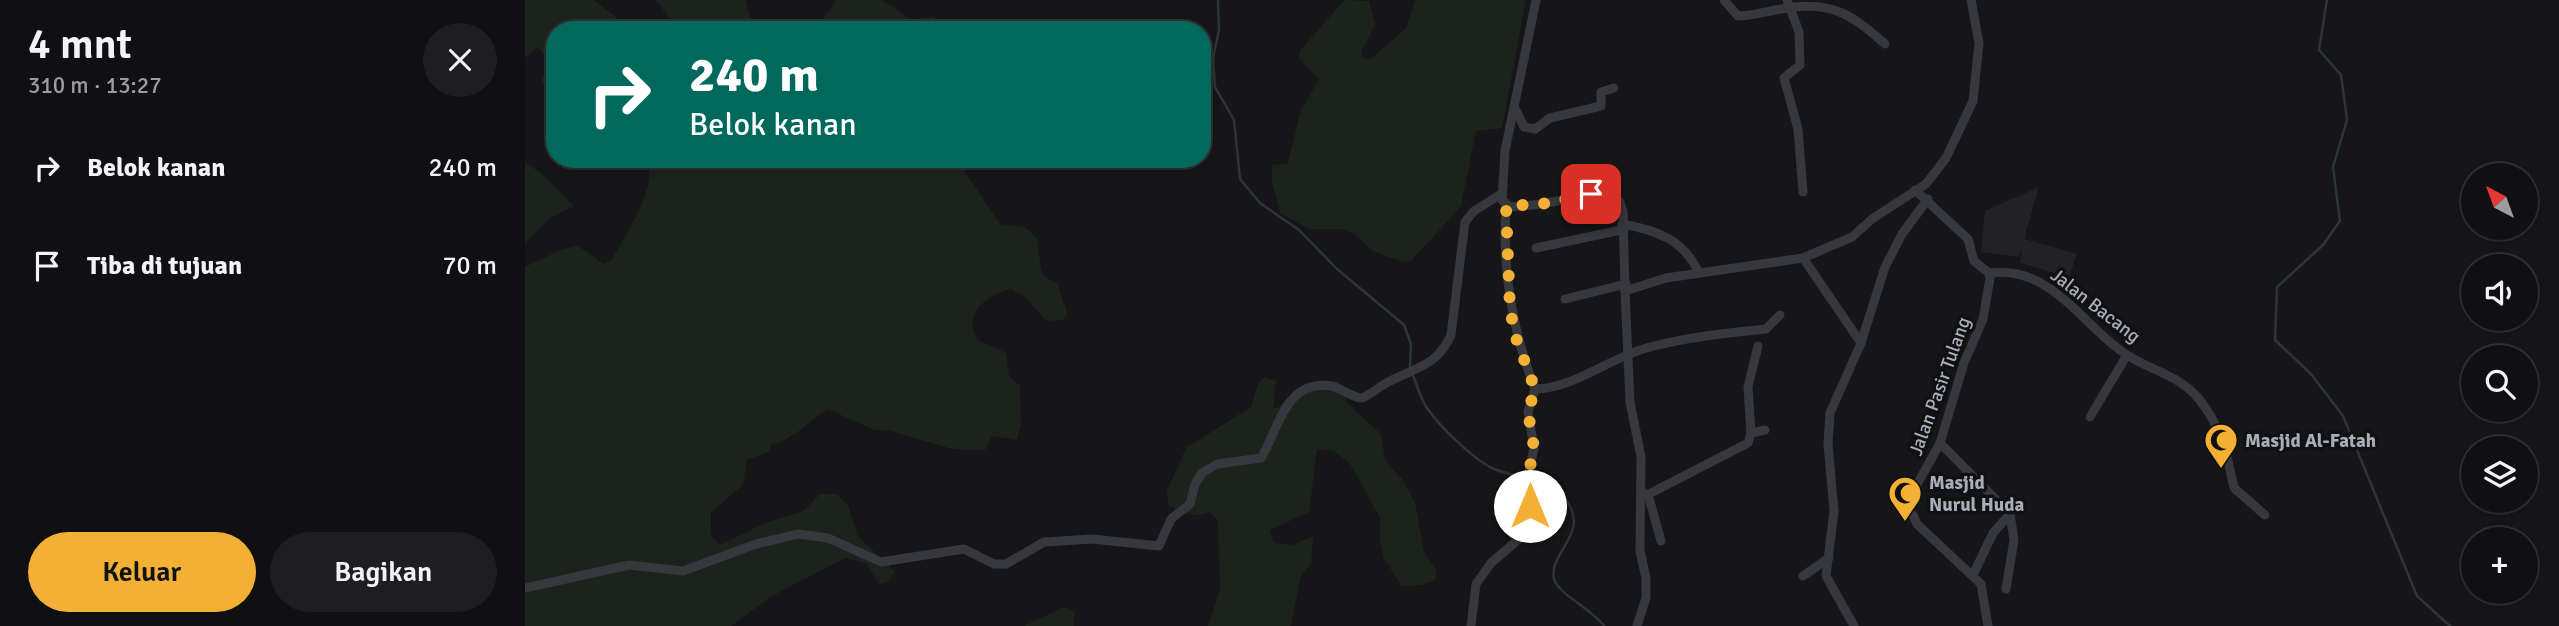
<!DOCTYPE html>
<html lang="id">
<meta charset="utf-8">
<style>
:root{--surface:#101012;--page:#1e1e20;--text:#f1f3f6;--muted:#9c9d9f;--line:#303032;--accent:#f2b134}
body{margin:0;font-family:Signika,sans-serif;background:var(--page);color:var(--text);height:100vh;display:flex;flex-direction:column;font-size:26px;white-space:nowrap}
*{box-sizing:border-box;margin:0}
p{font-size:23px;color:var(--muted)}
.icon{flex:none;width:38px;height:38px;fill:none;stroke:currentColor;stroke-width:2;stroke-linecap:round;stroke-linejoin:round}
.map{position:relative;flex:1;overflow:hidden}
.side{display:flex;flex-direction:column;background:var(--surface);width:525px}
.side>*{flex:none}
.top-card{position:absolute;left:21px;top:21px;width:665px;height:147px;border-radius:28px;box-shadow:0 4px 10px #0003,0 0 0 2px var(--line);background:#00695c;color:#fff;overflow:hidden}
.needle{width:46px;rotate:319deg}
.buttons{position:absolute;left:1936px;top:163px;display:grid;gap:14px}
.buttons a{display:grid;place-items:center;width:77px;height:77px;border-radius:50%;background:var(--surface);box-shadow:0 4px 10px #0003,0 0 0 2px var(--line);font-size:35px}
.pin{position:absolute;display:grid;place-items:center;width:60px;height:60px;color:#fff;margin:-30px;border-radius:14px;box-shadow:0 4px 10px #0006}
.me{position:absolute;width:77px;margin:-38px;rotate:0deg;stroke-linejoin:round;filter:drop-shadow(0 0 5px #0008)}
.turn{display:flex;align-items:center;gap:24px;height:147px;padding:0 28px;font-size:32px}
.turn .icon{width:91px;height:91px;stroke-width:2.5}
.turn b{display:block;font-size:49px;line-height:60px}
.round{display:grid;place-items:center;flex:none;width:74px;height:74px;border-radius:37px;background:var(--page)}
.overview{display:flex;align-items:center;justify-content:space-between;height:119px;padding:0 28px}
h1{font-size:42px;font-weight:600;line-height:52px}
.button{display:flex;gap:14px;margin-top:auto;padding:14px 28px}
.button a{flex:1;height:80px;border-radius:42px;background:var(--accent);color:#111;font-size:28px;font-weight:600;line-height:80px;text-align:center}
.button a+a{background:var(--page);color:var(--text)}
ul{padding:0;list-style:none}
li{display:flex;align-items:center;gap:21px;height:98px;padding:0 28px}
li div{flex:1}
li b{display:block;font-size:26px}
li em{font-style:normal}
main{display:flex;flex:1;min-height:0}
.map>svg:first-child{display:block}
.built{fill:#222225}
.green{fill:#1c231d}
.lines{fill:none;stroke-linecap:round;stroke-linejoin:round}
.stream{stroke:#2c353c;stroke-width:2.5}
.minor{stroke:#37383d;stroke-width:9}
.route{stroke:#f2b134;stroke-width:12;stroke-dasharray:0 21.6}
.labels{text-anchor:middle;stroke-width:7;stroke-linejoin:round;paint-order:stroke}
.street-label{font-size:19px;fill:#a8adb8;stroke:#111113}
.poi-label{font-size:19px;font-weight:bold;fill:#a8adb8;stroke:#111113;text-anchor:start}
</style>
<main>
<section class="side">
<div class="overview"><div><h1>4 mnt</h1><p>310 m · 13:27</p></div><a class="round"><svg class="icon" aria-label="close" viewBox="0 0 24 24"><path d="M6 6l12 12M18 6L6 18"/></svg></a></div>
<ul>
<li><svg class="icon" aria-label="right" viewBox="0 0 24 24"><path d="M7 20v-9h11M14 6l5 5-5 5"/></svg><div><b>Belok kanan</b></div><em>240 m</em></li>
<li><svg class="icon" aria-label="arrive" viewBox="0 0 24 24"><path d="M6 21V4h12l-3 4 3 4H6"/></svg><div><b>Tiba di tujuan</b></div><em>70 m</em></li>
</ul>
<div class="button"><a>Keluar</a><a>Bagikan</a></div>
</section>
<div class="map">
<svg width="2034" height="626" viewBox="0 0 2034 626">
<rect width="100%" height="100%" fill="#161618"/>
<polygon class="built" points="1514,187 1499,239 1552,254 1544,277 1495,263 1497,247 1493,257 1456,252 1460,211"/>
<g class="green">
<polygon points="0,0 69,0 99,24 99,30 30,30 30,91 21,90 16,80 24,66 23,58 13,47 0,58"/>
<polygon points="131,0 221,0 225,17 245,30 153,30"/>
<polygon points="311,0 357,0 385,19 409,17 415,30 279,30 296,22"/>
<polygon points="890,0 1001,0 977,128 951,131 936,206 886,261 878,262 847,251 831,235 817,229 784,229 755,213 747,182 747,165 763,163 775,113 794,79 774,59 775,51 814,6 820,0 844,1 850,24 836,52 839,59 846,59 881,28"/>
<path d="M125 159H436L442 175 475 224 499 227 512 238 516 270 520 277 532 283 542 313 538 320 521 321 500 297 486 289C461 296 436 313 453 340L481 353 484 376 495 386 496 425 491 440 467 436 460 450 427 449 366 431 349 430 303 409C285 421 267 440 246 445L244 452 222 460 218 485 186 512V535L195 545 240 523 279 511 295 494H311L323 505 332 535 370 572 361 583 354 584 341 563 320 558 245 597 206 626H0V267L38 249 53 246 79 264 86 261 114 211 123 187Z"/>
<polygon points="0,162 17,174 49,206 23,219 0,244"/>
<path d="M739 377 751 381 748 408H753C771 388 785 379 812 381L824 405 856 434 860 461 877 479 890 503 899 551 912 572 910 580 897 585 877 586 859 559 855 542V517L825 464 808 450 792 449 784 512 745 530 749 543 767 545 788 536 786 564 776 576 766 626H683L695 589 693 520 684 512C669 518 655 515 643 504L642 491 661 448 726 407 733 384Z"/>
<polygon points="539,607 549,612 549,626 499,626"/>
</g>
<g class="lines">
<g class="stream">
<polyline points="693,0 694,30 688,59 690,87 709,120 715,179 735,203 774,230 812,269 879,325 886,344 885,367"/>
<polyline points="1802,0 1794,50 1816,75 1822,120 1808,167 1815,221 1798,245 1752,287 1750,340 1786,374 1818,416 1892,596 1925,626"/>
<path d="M887 373C892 384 895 398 902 408 914 426 949 460 969 469 994 479 1022 476 1041 500 1066 533 1023 553 1029 579 1033 594 1068 610 1079 626"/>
</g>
<g class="minor">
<polyline points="1011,0 980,151 977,200 985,207 1017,204 1083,191 1095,202 1098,212 1100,291 1141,278 1278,258 1327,237 1347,219 1401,184 1421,158 1448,101 1454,43 1446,0"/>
<path d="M1199 0 1213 16C1229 16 1246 10 1262 8 1308 1 1327 15 1360 44"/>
<polyline points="1262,0 1274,32 1275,65 1259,78 1273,129 1278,192"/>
<polyline points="991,110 999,127 1010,129 1025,118 1076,106 1076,92 1089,88"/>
<polyline points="1390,190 1443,239 1449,261 1464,273 1465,278 1458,319 1439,363 1415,443 1378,510 1388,515 1392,524 1456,584 1463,626"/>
<path d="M981 206C977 269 987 330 1010 389 1051 388 1085 357 1125 347 1163 337 1202 333 1241 329L1255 315"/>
<path d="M1097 224C1132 230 1159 240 1174 273"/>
<polyline points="1011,248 1096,230"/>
<polyline points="1278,258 1336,343"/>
<path d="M1464 273C1526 264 1557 326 1602 355 1627 371 1654 375 1674 399 1696 426 1702 455 1709 488L1740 515"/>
<polyline points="1100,291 1105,402 1116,457 1115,551 1121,578 1121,598 1112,626"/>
<polyline points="1040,299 1101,284"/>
<polyline points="1565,417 1602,355"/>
<polyline points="1226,433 1240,430"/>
<polyline points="1415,443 1485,514 1489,540 1481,589"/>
<polyline points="1118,492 1124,498 1136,541"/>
<polyline points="1122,495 1223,443 1226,433 1223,387 1233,346"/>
<polyline points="1448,575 1468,533 1485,514"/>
<polyline points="1278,576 1304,558"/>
<path d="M0 588 104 565 158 571 231 544 273 534 303 538 356 562 439 549 469 564H481L519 542 567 539 634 546 646 519 665 504 670 484 677 473 692 464 736 458C754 429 760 379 806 386 817 388 825 397 837 398 847 394 855 386 865 381 892 367 913 365 926 335L940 222 949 211 976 194"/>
<polyline points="946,626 951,584 966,563 995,538 1005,517 1000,490 1009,448 1003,412 1010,389"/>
<polyline points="1329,626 1301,576 1309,511 1303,444 1305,413 1336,343 1360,267 1377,234 1403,199"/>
</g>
</g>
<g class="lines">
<polyline class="route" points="1005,506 1000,490 1009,448 1003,412 1010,389 991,338 985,310 981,206 1017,204 1066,194"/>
</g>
<defs>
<symbol id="mosque-pin" viewBox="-11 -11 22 30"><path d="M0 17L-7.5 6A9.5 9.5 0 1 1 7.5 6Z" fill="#f2b134" stroke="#111113"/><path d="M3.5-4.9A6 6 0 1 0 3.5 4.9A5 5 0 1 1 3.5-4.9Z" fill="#111"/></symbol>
</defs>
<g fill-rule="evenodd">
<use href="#mosque-pin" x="1677" y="421" width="38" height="52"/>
<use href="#mosque-pin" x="1361" y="474" width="38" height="52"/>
</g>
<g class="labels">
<g class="street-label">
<text transform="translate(1571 305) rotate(38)" y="7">Jalan Bacang</text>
<text transform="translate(1414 386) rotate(-70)" y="7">Jalan Pasir Tulang</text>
</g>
<g class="poi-label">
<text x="1720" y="447">Masjid Al-Fatah</text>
<text x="1404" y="489">Masjid<tspan x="1404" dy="22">Nurul Huda</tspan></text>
</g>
</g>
</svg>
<div class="buttons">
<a><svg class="needle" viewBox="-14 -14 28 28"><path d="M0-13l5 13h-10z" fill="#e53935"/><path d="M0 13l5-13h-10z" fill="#9c9d9f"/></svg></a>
<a><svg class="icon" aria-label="sound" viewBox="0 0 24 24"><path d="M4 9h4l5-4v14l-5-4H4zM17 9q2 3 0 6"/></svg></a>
<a><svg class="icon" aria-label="search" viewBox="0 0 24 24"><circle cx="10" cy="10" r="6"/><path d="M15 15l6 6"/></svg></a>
<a><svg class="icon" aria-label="layers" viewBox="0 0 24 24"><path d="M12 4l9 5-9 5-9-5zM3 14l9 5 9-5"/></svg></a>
<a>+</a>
</div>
<div class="pin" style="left:1066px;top:194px;background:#d93025"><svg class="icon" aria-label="arrive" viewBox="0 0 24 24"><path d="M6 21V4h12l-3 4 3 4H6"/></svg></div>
<svg class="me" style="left:1005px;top:506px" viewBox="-20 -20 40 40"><circle r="19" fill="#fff"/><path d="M0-13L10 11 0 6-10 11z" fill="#f2b134"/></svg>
<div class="top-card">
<div class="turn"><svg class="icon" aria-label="right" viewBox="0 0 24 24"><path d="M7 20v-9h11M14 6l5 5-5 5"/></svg><div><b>240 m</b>Belok kanan</div></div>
</div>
</div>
</main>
